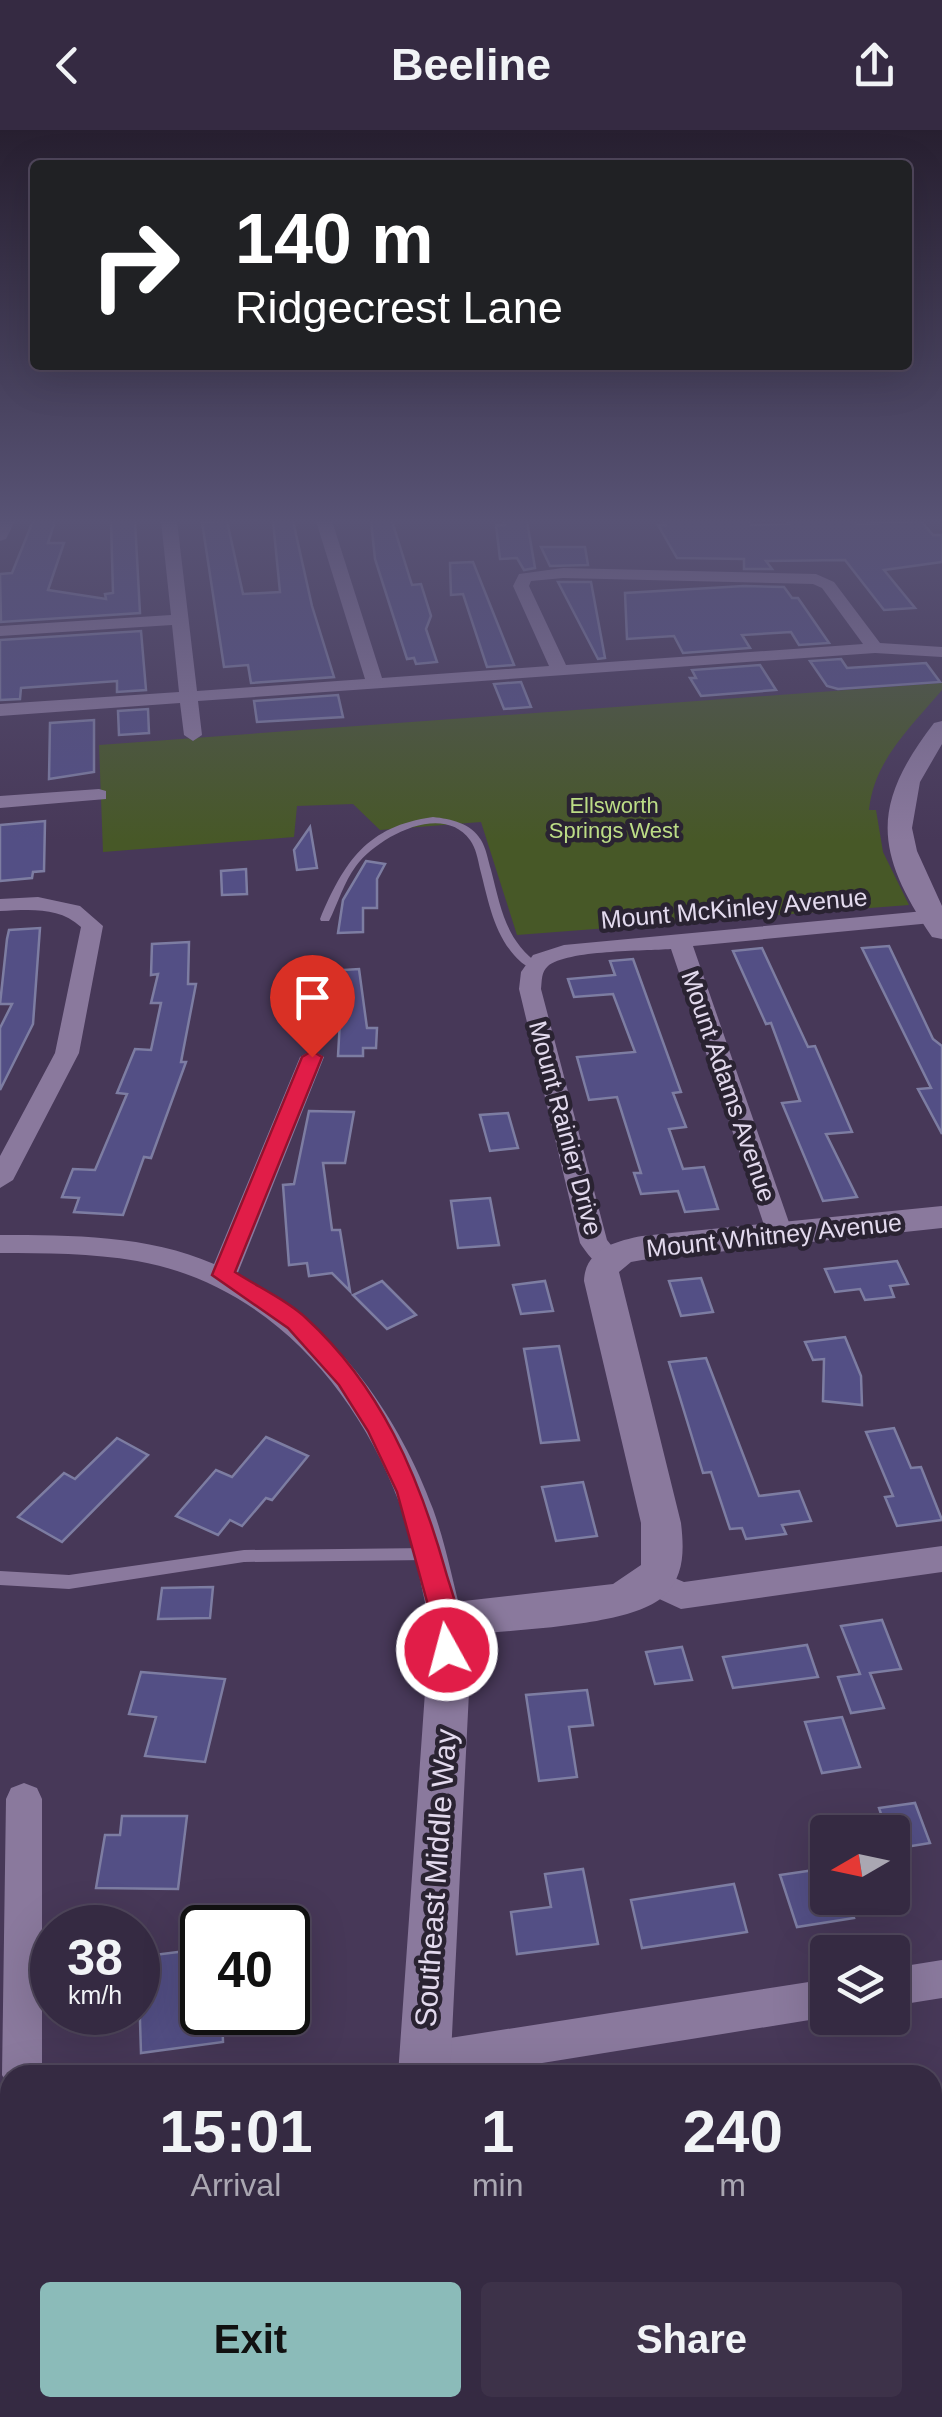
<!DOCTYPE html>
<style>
:root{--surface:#352a42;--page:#3d3249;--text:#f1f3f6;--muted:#aaa7b2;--line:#4f465b;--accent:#8bbbb9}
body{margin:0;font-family:Helvetica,sans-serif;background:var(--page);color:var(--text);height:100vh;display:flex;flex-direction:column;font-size:38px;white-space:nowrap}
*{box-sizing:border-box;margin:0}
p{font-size:32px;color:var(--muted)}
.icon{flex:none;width:55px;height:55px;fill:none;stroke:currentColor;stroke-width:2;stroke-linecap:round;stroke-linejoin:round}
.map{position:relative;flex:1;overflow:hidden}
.drawer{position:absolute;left:0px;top:1935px;width:942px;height:352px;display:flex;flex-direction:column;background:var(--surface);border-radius:30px 30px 0 0;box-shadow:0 10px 40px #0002,0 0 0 2px var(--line)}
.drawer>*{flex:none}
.banner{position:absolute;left:30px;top:30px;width:882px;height:210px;border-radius:10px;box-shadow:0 10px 40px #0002,0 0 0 2px var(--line);background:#202124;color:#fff;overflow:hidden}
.needle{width:65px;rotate:261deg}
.buttons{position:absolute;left:810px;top:1685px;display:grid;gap:20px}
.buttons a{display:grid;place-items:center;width:100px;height:100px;border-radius:10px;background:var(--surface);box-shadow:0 10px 40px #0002,0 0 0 2px var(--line);font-size:50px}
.speed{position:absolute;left:30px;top:1775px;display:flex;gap:20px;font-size:50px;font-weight:700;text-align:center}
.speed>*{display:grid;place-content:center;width:130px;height:130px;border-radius:50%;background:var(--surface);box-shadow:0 10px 40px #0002,0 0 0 2px var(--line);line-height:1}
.speed small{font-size:25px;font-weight:400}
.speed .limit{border:5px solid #111;border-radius:15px;background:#fff;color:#111}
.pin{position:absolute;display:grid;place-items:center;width:85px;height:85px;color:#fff;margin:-102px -42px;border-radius:50% 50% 50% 0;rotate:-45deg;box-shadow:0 0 10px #0007}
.pin .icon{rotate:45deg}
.me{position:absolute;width:110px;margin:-55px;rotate:353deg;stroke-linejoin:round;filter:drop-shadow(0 0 8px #0008)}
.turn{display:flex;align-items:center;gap:35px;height:210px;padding:0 40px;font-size:45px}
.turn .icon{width:130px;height:130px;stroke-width:2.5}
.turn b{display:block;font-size:70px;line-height:85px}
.eta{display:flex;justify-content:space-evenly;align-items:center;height:170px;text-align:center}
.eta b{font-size:60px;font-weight:600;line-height:70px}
.primary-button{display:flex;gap:20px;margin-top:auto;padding:20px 40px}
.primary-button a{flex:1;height:115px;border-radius:10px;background:var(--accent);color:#111;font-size:40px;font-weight:600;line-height:115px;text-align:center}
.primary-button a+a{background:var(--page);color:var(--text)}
header{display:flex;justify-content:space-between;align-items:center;height:130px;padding:0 40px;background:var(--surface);font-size:45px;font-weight:600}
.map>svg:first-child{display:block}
.green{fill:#475827}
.building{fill:#534f85;stroke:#7d7da2;stroke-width:2.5}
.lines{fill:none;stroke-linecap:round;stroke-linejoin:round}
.service{fill:#8a799d;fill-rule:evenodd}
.minor{fill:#8a799d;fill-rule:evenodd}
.tertiary{fill:#8a799d;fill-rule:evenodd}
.route{fill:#e11d48;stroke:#92132f;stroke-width:2.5}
.labels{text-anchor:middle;stroke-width:9;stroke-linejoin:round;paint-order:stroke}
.far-park-label{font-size:22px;fill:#bcdc86;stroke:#2a2332}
.street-label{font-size:25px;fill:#e3daee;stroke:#2a2332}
.near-street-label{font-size:30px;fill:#e3daee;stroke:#2a2332}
</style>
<header><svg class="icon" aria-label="back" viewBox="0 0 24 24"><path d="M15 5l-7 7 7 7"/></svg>Beeline<svg class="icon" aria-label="share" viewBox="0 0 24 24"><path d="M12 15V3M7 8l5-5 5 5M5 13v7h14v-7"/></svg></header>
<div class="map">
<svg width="942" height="2287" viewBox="0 0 942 2287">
<rect width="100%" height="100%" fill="#473858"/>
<path class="green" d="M942 553V560C911 597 874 630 869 680H876L883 722 909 775 517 805 481 692 380 700 353 674 297 676 294 707 103 722 99 615Z"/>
<g class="building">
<polygon points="33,391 55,391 48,413 64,413 48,460 106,469 105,464 113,463 111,391 135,391 140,483 1,492 0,444 12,443"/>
<polygon points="227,391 243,464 280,462 273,391 293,391 312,476 334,547 251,553 248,535 224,537 202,392"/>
<polygon points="371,391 392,391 412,455 421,454 431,486 426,499 437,532 416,534 414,528 407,529 375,429"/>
<polygon points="504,391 527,391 535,438 524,440 517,428 500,429 496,395 505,395"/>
<polygon points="663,391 750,391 751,395 789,394 788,391 854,391 857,394 921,391 933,405 942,405 942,432 884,440 915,478 884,480 845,430 766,431 772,439 744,439 744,429 677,428 658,395 665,395"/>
<polygon points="541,417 585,417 588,435 550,436"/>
<polygon points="473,432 514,535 487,537 463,464 451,465 450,433"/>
<polygon points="558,452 591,452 605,528 598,529"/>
<polygon points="744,456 784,457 792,468 798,468 829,513 799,515 791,502 742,505 750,518 683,523 674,506 627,509 625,463"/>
<polygon points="141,501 146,560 117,562 117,551 21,558 20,569 0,570 0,510"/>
<polygon points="841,529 847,538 926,533 940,552 838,559 827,556 810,531"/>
<polygon points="760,535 776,560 701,566 690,548 696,548 692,540"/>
<polygon points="521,552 531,577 504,579 494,554"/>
<polygon points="338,565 343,587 257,592 254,571"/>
<polygon points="148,579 149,603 119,605 118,581"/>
<polygon points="94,590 94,642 49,649 50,593"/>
<polygon points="45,691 44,741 33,742 32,748 0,751 0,695"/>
<polygon points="310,697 317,738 297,740 294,720"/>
<polygon points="366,731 385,734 377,749 377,778 363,778 363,802 338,803 343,770"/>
<polygon points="246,739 247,764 222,765 221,741"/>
<polygon points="40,798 33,894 0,960 0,898 12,874 0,874 7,809 9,800"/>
<polygon points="189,812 188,854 196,854 181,932 186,932 151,1028 144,1027 123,1085 74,1082 79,1068 62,1067 73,1039 95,1040 127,964 117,963 135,919 151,920 161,873 151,873 158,844 151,845 152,814"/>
<polygon points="889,816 933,909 942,916 942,1004 918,959 931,958 862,818"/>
<polygon points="762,818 808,917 815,916 852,1002 826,1004 857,1067 823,1071 782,973 800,971 771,893 766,894 733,821"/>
<polygon points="633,829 681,962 673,963 686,997 669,999 683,1039 704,1037 718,1079 685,1082 678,1061 641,1064 634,1043 641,1043 617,967 589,970 577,927 635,922 613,864 574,867 568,849 615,845 610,831"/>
<polygon points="359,839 367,898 377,898 376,918 363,918 363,926 338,926 341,872 332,873 328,841"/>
<polygon points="309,981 354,982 345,1033 323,1033 332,1100 340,1100 350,1161 332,1143 309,1146 307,1133 289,1135 283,1055 294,1054"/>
<polygon points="508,983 518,1018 490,1021 480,985"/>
<polygon points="490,1068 499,1115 458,1118 451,1071"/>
<polygon points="897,1131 908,1154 890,1156 894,1167 865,1170 860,1159 835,1162 825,1139"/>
<polygon points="701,1148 713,1182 681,1186 669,1151"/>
<polygon points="382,1151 416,1185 387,1199 353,1165"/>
<polygon points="545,1151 553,1181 521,1184 513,1155"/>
<polygon points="845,1207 861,1246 862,1275 823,1271 824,1229 813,1230 805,1212"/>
<polygon points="559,1216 579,1310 541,1313 524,1219"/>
<polygon points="706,1228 759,1366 799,1361 811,1391 782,1395 786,1404 746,1409 742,1398 730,1399 711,1342 703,1343 669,1232"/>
<polygon points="894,1298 911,1338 921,1337 942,1390 897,1396 885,1367 893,1366 866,1302"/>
<polygon points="266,1307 308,1326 272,1370 266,1368 242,1396 230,1390 218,1405 176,1386 216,1340 232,1347"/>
<polygon points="117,1308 148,1325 62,1412 18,1387 64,1343 75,1349"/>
<polygon points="583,1352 597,1406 556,1411 542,1357"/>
<polygon points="213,1457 210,1488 158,1489 162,1458"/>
<polygon points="882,1490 901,1539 870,1543 884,1578 851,1583 838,1547 860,1544 841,1496"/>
<polygon points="807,1515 818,1547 733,1558 723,1527"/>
<polygon points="682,1517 692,1550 655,1554 646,1522"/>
<polygon points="141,1542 225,1549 205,1632 145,1626 156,1587 129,1584"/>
<polygon points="587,1560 593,1595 569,1597 577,1647 539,1651 526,1565"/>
<polygon points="842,1587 860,1637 822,1643 805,1592"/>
<polygon points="915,1673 930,1713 893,1719 892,1702 887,1702 879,1678"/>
<polygon points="122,1686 187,1686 178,1759 96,1758 105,1705 120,1705"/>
<polygon points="828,1738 828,1768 847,1768 854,1788 797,1797 780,1745"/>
<polygon points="583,1739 598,1814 517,1824 511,1782 551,1777 545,1744"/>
<polygon points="734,1754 747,1802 642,1818 631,1770"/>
<polygon points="202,1819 202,1882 222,1882 223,1912 141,1923 138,1827"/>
</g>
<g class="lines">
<g class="service">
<path d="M433 687C451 689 471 693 481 710 486 718 488 730 491 740 501 778 505 810 540 835V839C529 840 521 833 514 825 493 801 488 769 480 739 478 730 476 718 470 710 442 672 378 707 356 736 344 752 338 773 329 791H321L320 789C344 732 367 696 433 687Z"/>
<polygon points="429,1418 435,1420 437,1424 435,1428 429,1430 244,1432 69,1459 0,1455 0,1441 69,1445 244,1420"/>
<polygon points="10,2111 10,2133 0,2135 0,2113"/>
</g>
<g class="minor">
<polygon points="0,391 15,391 6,409 0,411"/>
<path d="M161 391H177L197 561 365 549 316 391H332L382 548 549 536 513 456 519 444 563 438 816 444 834 452 880 513 942 517V527L875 523 198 571 202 605 193 611 184 605 180 573 0 586V574L179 562 172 495 0 506V496L171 485ZM563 448 813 454 822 458 863 514 566 535 529 456 531 451Z"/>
<polygon points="99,659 106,661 106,669 0,678 0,666"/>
<path d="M38 767 80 776 103 796 79 923 13 1050 0 1058V1026L55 923 81 797C58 776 29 780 0 781V769Z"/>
<path d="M935 780 942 782V792L693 816 793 1104 789 1110H771L767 1104 671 819C644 821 567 820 548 836 541 842 542 851 541 859L607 1110 623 1130 619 1137C600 1142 590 1128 580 1113L519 859 521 842 533 825 564 815Z"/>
<path d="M312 920 324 927 237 1145C331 1188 398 1284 433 1379 446 1415 453 1453 463 1490L458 1500 446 1504 434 1500 429 1490C420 1451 413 1410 399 1372 355 1255 264 1153 137 1131 91 1123 46 1123 0 1123V1105C71 1105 148 1105 214 1134L300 927Z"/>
<polygon points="942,1416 942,1442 681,1479 642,1461 637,1452 642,1443 653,1439 684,1452"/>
<polygon points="24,1653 37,1658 42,1669 42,1945 10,1945 10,1960 2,1945 6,1669 11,1658"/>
<polygon points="942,1830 942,1868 892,1876 892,1838"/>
<polygon points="828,1849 828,1887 468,1945 409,1945 404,1932 410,1918 424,1912"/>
<polygon points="10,2258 10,2278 41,2278 41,2287 0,2287 0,2266"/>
</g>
<g class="tertiary">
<path d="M942 591V614L920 652 912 698 917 721 942 776V809L932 807C874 721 871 675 934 593Z"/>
<path d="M942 1076V1098L642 1130 631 1132 619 1142 681 1393C684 1419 685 1446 664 1466 630 1497 515 1499 467 1505L469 1562 450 1945H398L425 1562V1490L431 1478 446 1473 613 1454 641 1435V1393L584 1151C585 1119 616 1111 642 1106Z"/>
<polygon points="378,2278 436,2278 435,2287 377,2287"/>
</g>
</g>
<linearGradient id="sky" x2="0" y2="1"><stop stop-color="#271f30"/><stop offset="0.55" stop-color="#585375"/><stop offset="1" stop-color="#585375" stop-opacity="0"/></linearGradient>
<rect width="942" height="711" fill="url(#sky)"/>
<path class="route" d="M312 921 322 927 235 1142C258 1157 287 1170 306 1188 381 1257 418 1344 445 1439 452 1465 469 1502 457 1528L447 1532 437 1528 432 1490 397 1362 368 1301 339 1255 288 1198 212 1145 302 927Z"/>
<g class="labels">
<g class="far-park-label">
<text x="614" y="683">Ellsworth<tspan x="614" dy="25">Springs West</tspan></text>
</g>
<g class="street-label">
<text transform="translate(734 778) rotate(-5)" y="9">Mount McKinley Avenue</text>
<text transform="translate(729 956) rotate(71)" y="9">Mount Adams Avenue</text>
<text transform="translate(566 998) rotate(75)" y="9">Mount Rainier Drive</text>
<text transform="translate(774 1105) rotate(-6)" y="9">Mount Whitney Avenue</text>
</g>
<g class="near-street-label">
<text transform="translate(436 1748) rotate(-86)" y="10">Southeast Middle Way</text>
</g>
</g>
</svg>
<div class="buttons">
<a><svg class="needle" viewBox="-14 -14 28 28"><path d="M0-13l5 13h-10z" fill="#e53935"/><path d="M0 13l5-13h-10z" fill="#aaa7b2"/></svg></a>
<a><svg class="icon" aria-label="layers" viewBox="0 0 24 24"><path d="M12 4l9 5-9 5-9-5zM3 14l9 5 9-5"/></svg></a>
</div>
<div class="speed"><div>38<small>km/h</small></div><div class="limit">40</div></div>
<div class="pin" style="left:312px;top:927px;background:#d93025"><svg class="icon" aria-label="arrive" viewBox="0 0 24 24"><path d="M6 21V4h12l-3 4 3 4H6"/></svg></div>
<svg class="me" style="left:447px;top:1520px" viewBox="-20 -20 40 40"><circle r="17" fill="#e11d48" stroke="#fff" stroke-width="3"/><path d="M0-11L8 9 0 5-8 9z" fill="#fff"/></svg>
<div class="banner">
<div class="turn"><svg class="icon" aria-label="right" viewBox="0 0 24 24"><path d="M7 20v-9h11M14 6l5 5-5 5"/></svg><div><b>140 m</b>Ridgecrest Lane</div></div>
</div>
<section class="drawer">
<div class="eta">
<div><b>15:01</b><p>Arrival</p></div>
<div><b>1</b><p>min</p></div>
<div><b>240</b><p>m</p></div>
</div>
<div class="primary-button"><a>Exit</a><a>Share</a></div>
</section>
</div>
